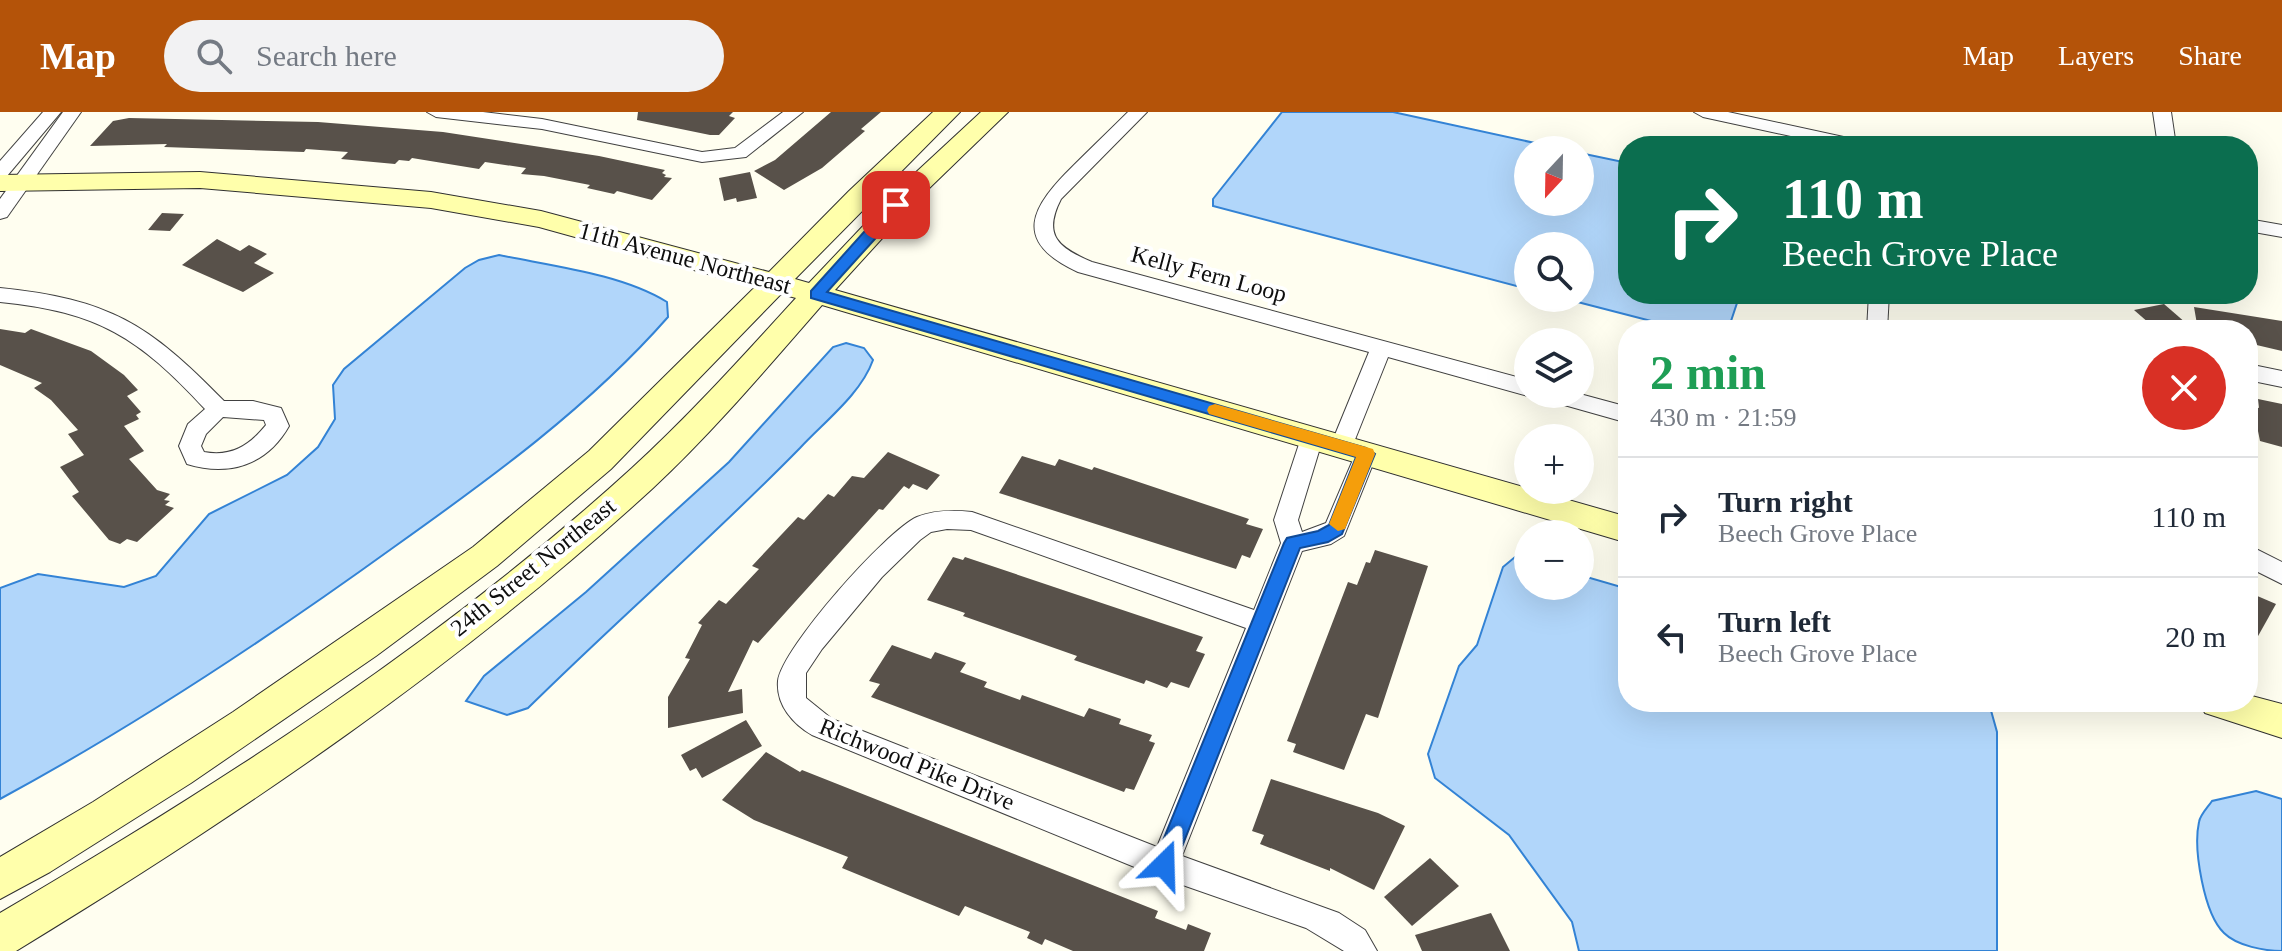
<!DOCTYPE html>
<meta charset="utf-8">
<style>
:root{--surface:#fff;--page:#f2f2f3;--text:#1f2937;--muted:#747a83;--line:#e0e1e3;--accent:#b45309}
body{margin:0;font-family:Georgia,serif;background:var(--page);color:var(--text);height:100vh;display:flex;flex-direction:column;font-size:30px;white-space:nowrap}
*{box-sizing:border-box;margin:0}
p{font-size:26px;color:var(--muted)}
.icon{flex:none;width:44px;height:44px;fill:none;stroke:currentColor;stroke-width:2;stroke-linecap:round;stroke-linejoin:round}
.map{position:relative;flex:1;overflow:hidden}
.side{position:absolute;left:1618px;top:208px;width:640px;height:392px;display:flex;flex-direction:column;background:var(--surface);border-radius:32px;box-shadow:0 8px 32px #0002}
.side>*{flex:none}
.top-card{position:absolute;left:1618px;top:24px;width:640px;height:168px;border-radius:32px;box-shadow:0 8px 32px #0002;background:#0b6e4f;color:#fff;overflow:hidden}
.needle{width:52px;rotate:202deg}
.buttons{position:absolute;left:1514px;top:24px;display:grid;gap:16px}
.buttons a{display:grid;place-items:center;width:80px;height:80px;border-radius:50%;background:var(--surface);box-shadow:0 8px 32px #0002;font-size:40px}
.pin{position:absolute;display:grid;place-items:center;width:68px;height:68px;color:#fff;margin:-34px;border-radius:16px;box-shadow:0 4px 12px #0006}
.me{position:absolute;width:88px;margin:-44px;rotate:22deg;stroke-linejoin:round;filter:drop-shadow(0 0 6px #0008)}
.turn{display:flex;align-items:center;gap:28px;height:168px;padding:0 32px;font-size:36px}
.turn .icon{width:104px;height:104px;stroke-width:2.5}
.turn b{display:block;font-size:56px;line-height:68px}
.round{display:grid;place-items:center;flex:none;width:84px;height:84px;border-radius:42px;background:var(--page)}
.headline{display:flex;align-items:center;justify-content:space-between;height:136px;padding:0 32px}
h1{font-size:48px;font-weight:800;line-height:60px;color:#1e9e55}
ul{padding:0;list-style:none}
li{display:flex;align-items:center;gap:24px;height:120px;padding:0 32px;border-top:2px solid var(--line)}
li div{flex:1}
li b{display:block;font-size:30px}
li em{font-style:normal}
header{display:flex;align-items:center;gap:48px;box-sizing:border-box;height:112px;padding:0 40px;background:var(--accent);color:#fff}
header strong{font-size:38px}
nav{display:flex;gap:44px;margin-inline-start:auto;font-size:28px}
.search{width:560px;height:72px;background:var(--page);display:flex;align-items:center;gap:20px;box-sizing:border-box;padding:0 28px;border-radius:44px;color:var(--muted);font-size:30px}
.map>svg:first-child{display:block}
.water{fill:#b1d6fa;stroke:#3383d5;stroke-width:2}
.building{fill:#58514a}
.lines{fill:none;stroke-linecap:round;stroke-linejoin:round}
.street-casing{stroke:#414141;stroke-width:2}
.secondary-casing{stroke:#303030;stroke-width:2}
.street{fill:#fff;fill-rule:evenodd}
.secondary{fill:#ffffab;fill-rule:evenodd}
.route{fill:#1a73e8;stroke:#114b97;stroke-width:2}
.slow{fill:#f59e0b}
.labels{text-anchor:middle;stroke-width:8;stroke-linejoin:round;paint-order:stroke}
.street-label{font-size:24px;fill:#0e0e0e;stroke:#fff}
</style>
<header>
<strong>Map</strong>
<div class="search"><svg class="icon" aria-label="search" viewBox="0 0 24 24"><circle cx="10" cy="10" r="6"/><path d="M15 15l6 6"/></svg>Search here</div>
<nav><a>Map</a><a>Layers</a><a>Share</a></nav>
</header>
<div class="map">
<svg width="2282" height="839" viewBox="0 0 2282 839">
<rect width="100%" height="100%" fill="#fffef0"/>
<g class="water">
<polygon points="1282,0 1393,0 1567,38 1528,38 1528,90 1580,90 1580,41 1628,51 1628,182 1740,182 1728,218 1686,218 1562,186 1580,186 1580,134 1528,134 1528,177 1213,94 1213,87"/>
<path d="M499 143C552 154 622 162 667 190L668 205C589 295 491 366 394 435 268 526 137 613 0 687V476L38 462 124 475 156 464 209 402 287 363 318 335 335 307 333 273 344 257 465 156 479 148Z"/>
<path d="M846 231 864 236 873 248C861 282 824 310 800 336 712 426 617 508 528 596L507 603 466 589 484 564 586 480 729 350 833 235Z"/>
<polygon points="1515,445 1528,448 1528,474 1580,474 1580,463 1628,477 1628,590 1985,590 1990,595 1997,620 1997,839 1579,839 1572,810 1509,723 1435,666 1428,642 1459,554 1477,533 1503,455"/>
<path d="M2256 679 2282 687V839C2265 839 2237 834 2224 821 2204 802 2193 737 2199 710 2200 703 2208 695 2212 689Z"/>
</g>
<g class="building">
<polygon points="638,0 733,0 729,4 735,6 719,23 710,23 637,8"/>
<polygon points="831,0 881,0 861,17 865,19 822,56 784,78 754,59 775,48"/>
<polygon points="129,6 318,10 443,20 599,44 665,58 662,61 666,63 664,65 672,66 652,88 617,79 614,82 587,76 590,73 544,64 521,62 526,56 485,50 479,57 412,46 409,49 399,48 395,52 341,47 348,40 306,37 304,40 164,35 167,32 90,34 113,9"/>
<polygon points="750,60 757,86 737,90 736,86 724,89 719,66"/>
<polygon points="162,101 184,102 170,119 148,118"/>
<polygon points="217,127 240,139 249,133 267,142 254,151 274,161 243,180 182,153"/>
<polygon points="2164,192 2194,218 2157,218 2134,198"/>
<polygon points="2194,195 2282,209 2282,239 2248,231 2248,218 2198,218"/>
<polygon points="0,217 25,221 31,217 91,239 124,263 138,278 127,284 141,300 136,303 139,307 124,314 144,339 129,347 157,378 170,382 164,388 170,389 165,393 174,396 137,430 127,427 120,432 109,428 72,384 79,380 60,355 84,343 68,322 78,318 51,288 34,276 42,271 0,253"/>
<polygon points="2258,287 2282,292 2282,335 2260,329 2253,294 2259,296"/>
<polygon points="888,340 940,363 927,378 913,372 909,377 904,374 883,398 879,397 758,531 753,528 728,580 742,577 743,601 668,616 668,585 690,547 685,546 702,513 698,511 719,488 726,492 759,457 752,454 798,405 804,408 828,382 834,385 852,364 864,366"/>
<polygon points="1022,344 1055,354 1059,347 1092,358 1094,355 1249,407 1246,412 1263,417 1250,446 1242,443 1236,457 999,381"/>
<polygon points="1375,438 1428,454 1378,606 1366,602 1344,658 1293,640 1296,632 1287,629 1348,470 1357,473 1366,450 1370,451"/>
<polygon points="953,445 963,448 965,445 1203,525 1196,539 1205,542 1189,576 1171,570 1167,576 1146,568 1144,572 1074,548 1077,544 963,504 965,501 927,488"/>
<polygon points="2248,480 2276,492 2248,542"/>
<polygon points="892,533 931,547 935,540 966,551 960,560 987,570 984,575 1020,588 1022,583 1084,605 1089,596 1121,607 1119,612 1152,623 1149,629 1155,631 1134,678 1126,676 1124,680 871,585 880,572 869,569"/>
<polygon points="746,608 762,634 702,666 696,656 690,659 681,643"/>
<polygon points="766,640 800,660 802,658 1158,799 1155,806 1186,818 1188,812 1211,821 1204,839 1073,839 1045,827 1042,833 1027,826 1030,820 965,794 959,804 842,756 848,745 754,708 722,688"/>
<polygon points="1271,667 1378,701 1405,714 1374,778 1330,756 1330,759 1260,732 1264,723 1252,719"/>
<polygon points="1430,746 1459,774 1412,814 1384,785"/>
<polygon points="1491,801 1510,839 1422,839 1415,823"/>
</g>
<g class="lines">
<defs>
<g id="street">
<polygon points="43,0 61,0 7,64 0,66 0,49"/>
<polygon points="63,0 81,0 7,105 0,107 0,87"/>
<polygon points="427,0 483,0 542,7 702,40 735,36 783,0 803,0 746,45 702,50 542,17 436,5"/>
<path d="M1128 0H1147L1061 87C1042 124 1059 136 1092 150L1528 268V282H1534L1528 284 1388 245 1352 335 1349 341 1341 343 1333 341 1330 335 1369 240 1078 160C1010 129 1032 94 1074 53 1092 35 1110 18 1128 0Z"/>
<polygon points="1694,0 1728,0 1862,29 1871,34 1837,34 1703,5"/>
<polygon points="2153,0 2171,0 2176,34 2158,34"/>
<polygon points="2248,107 2282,113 2282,125 2248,119"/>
<path d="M0 176C109 187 149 212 224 289H253L281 296 289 314C267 353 229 365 187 352L179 334 188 312 205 297C138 225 99 200 0 190ZM223 305 264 308 266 313C249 334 231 345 204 340L201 334 206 322Z"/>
<polygon points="1869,182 1889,182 1887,218 1867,218"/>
<polygon points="2248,252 2282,259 2282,275 2248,268"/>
<polygon points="1540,282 1580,282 1628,295 1628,311 1543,287"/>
<path d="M1312 318 1320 320 1323 326 1298 408 1302 420 1326 411 1358 336 1366 334 1374 336 1377 342 1344 424 1331 432 1302 439 1182 744 1339 801 1365 818 1377 839H1344L1306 816 1154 763 812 623C793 612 776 593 778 569 782 536 886 419 917 405 935 398 953 398 972 400L1254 498 1281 431 1274 408 1301 326 1304 320ZM947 417 971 418 1246 516 1157 735 832 607 806 586V561L822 537 882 465 920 428 931 420Z"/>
<polygon points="2248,433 2282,450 2282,472 2248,455"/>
</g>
<g id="secondary">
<path d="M933 0H960L795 167 809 171 899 76 981 0H1008L918 87 835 178 1628 405V431L822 193C767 256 714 319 653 376 459 554 241 702 16 839H0V801C222 671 441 530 632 356 690 303 743 244 796 186L781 182 611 357 497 454 376 544 191 671 50 760 0 787V745L93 690 233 600 473 435 589 339 755 175 539 115 431 96 200 76 0 79V63L200 60 431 80 541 99 769 160 849 79Z"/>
<polygon points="2248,583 2282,592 2282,626 2205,601 2199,590 2248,590"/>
</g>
</defs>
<use href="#street" class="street-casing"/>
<use href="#secondary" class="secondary-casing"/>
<use href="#street" class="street"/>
<use href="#secondary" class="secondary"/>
</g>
<polygon class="route" points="896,89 902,90 902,97 827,180 1366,336 1375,342 1342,422 1328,430 1300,436 1172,760 1164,763 1156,760 1153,753 1284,431 1287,426 1318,419 1329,413 1356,345 811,186 811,179 891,90"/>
<polygon class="slow" points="1215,292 1373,337 1375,342 1345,417 1338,419 1329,412 1356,345 1209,302 1207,298 1209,294"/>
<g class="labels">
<g class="street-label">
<text transform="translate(685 146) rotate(15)" y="8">11th Avenue Northeast</text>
<text transform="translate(1209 162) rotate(15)" y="8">Kelly Fern Loop</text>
<text transform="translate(533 455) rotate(-39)" y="8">24th Street Northeast</text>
<text transform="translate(917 652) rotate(22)" y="8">Richwood Pike Drive</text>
</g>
</g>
</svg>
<div class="buttons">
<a><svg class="needle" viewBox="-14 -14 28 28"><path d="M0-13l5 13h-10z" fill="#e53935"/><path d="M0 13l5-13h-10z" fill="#747a83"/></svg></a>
<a><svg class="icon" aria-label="search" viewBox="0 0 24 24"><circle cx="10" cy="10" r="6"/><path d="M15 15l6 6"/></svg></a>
<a><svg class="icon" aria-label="layers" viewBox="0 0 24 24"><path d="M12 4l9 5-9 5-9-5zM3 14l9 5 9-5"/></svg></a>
<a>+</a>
<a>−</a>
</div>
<div class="pin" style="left:896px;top:93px;background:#d93025"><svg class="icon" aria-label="arrive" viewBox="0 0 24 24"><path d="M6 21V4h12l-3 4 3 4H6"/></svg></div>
<svg class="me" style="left:1164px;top:753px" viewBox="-20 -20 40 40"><path d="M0-17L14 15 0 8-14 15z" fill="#1a73e8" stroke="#fff" stroke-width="4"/></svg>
<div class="top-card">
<div class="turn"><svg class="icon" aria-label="right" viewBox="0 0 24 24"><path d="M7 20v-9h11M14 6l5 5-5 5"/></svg><div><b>110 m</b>Beech Grove Place</div></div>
</div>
<section class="side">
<div class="headline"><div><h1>2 min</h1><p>430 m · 21:59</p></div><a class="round" style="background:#d93025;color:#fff"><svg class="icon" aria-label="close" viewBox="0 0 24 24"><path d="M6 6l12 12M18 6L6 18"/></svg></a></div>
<ul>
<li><svg class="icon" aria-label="right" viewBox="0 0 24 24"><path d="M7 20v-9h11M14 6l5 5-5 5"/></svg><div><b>Turn right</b><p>Beech Grove Place</p></div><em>110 m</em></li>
<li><svg class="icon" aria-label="left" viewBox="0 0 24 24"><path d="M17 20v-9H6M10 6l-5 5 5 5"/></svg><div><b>Turn left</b><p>Beech Grove Place</p></div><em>20 m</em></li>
</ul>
</section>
</div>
